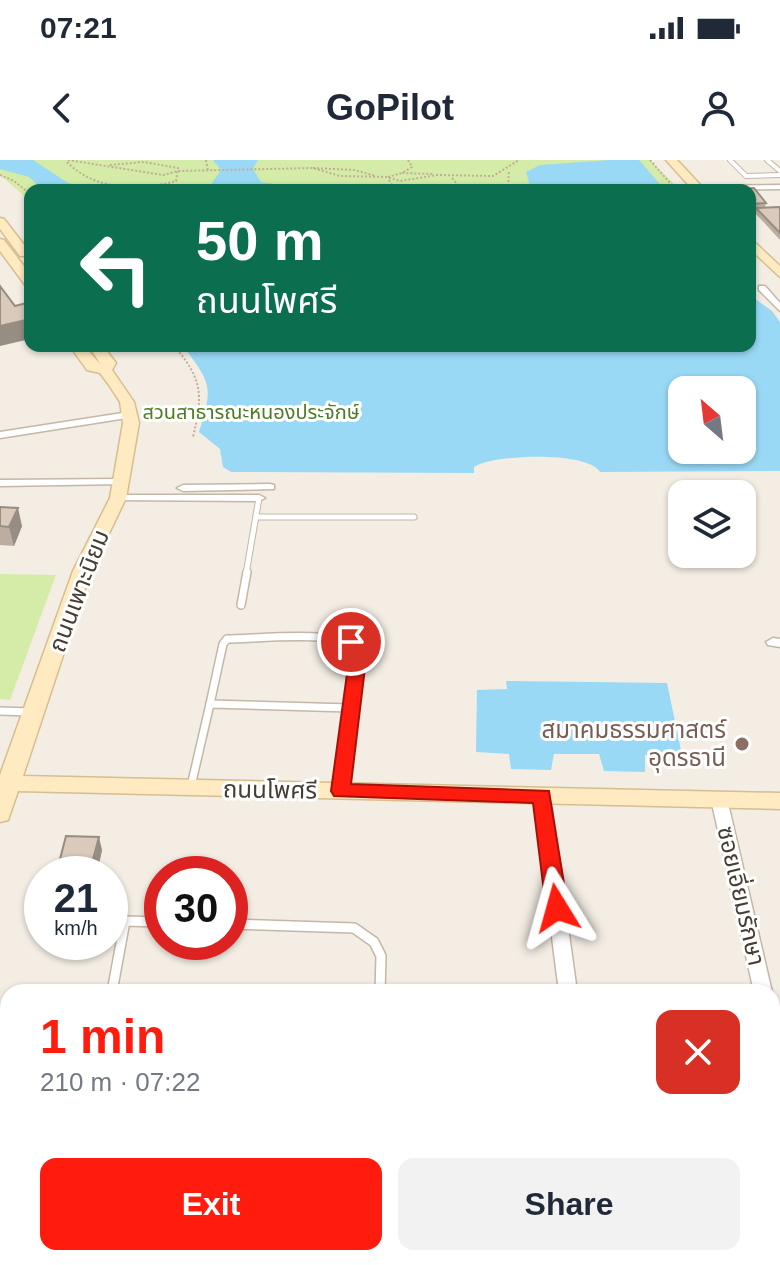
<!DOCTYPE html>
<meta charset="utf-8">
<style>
:root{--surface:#fff;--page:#f2f2f3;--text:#1f2937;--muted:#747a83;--accent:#ff1c0f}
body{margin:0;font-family:Arial,"Noto Sans Thai",sans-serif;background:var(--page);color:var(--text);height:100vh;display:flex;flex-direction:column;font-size:30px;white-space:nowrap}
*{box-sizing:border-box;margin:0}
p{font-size:26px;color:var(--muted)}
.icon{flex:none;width:44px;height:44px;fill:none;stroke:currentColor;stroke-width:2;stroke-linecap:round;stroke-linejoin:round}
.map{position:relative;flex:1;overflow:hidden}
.drawer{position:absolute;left:0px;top:824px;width:780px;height:282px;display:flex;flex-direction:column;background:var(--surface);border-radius:24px 24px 0 0;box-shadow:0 2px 6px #0004}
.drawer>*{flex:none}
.guide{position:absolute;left:24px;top:24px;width:732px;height:168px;border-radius:16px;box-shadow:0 2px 6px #0004;background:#0b6e4f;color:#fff;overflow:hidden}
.needle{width:52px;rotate:332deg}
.controls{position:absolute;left:668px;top:216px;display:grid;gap:16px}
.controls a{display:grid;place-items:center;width:88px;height:88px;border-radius:16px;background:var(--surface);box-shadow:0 2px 6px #0004;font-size:40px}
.speed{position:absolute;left:24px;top:696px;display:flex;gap:16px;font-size:40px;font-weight:700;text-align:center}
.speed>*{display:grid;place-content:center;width:104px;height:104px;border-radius:50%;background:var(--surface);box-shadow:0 2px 6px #0004;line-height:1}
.speed small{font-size:20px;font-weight:400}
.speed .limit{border:12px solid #d22;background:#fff;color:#111}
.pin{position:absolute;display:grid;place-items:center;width:68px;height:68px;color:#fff;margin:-34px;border:4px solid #fff;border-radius:50%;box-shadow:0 2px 8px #0007}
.me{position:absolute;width:88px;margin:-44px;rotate:352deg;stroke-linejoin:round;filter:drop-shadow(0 0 6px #0008)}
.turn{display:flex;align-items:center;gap:28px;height:168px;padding:0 40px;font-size:36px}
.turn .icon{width:104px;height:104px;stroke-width:2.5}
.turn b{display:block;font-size:56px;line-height:68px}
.round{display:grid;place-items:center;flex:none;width:84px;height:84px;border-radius:16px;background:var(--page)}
.head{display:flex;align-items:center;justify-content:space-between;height:136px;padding:0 40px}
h1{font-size:48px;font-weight:800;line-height:60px;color:var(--accent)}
.cta{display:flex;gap:16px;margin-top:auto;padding:16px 40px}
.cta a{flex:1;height:92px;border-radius:16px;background:var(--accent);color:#fff;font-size:32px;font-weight:800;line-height:92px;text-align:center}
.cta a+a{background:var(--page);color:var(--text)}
.status{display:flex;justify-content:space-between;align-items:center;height:56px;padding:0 40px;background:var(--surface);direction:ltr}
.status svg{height:22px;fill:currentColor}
header{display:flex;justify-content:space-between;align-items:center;height:104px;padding:0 40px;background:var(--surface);font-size:36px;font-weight:800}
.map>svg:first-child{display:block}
.green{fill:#d4eca8}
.water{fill:#9ad9f6;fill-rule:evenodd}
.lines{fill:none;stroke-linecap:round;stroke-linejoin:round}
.lane-far3-casing{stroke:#c3b7a8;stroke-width:6}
.lane-far2-casing{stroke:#c3b7a8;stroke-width:7}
.lane-far1-casing{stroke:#c3b7a8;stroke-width:10}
.lane-casing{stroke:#c3b7a8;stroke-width:12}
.street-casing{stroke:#c3b7a8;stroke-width:3}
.secondary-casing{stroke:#d7be8f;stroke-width:3}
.path{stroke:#c3ae95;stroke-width:2;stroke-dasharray:2 2;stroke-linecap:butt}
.lane-far3{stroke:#fff;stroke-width:4}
.lane-far2{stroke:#fff;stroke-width:5}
.lane-far1{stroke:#fff;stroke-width:7}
.lane{stroke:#fff;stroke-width:9}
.street{fill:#fff;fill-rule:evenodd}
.secondary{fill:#ffeac2;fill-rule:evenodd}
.wall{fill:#bbaea1}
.shaded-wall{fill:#988d83}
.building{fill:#d9cabb;stroke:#988d83;stroke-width:2}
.route{fill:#ff1c0f;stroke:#a6120a;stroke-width:2}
.education-dot{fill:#8d6e63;stroke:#fff;stroke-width:3}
.labels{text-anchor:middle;stroke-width:6;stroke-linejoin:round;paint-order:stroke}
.far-park-label{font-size:20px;fill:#4d7c22;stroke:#fff}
.street-label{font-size:24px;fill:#463d33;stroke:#fff}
.education-label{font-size:24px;fill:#785e54;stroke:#fff;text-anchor:end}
</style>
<div class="status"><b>07:21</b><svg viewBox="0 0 49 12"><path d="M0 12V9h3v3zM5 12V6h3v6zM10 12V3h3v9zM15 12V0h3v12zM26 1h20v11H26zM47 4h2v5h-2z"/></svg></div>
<header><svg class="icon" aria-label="back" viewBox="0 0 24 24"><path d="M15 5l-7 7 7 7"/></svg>GoPilot<svg class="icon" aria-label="person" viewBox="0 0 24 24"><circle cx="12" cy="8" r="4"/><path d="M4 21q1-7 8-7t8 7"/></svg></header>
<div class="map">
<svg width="780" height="1105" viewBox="0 0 780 1105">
<rect width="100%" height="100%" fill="#f3ede4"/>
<g class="green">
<polygon points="0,0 650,0 680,30 30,30 30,41 0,15"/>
<polygon points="0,414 56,415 10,540 0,539"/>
</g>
<g class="water">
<polygon points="0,0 33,0 68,23 107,30 43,30 29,17 0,9"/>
<polygon points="213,0 258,0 253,9 261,22 315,30 207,30 221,10"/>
<polygon points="610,0 639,0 665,30 531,30 526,12 540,5"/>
<path d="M750 135 772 151 780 162V311L600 312C588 291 493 294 474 307V313L231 312 223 307 220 289 199 272C213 227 212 224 183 186H750ZM742 230V290H682V230Z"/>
<polygon points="506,521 667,523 682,595 645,595 645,612 604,611 599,594 554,594 551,610 511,609 509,594 476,592 477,530 507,529"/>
</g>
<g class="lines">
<defs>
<g id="lane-far3">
<polyline points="730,0 746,16 780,15"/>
<polyline points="767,0 780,11"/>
</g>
<g id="lane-far2">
<polyline points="256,357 414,357"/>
<polyline points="246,414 259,338"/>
</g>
<g id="lane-far1">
<polyline points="241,445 247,412"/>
<path d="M210 544 223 484 227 479C257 479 336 469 358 488L350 548"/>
<polyline points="0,551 30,552"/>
<polyline points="191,626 210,544 350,548 341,631"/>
</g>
<g id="lane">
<polyline points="110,760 125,761"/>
<polyline points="230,764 354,768 374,782 381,796 380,832"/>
<polyline points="112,832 125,761 162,762"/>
<polyline points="63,1105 65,1098"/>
<polyline points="362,1105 363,1098"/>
</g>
<g id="street">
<polygon points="780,25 780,29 696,30 693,28 697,26"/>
<polygon points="759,126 765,126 780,143 780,151 759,130"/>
<polygon points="129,252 134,255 133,257 0,278 0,272"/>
<polygon points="120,319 124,320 124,324 0,326 0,320"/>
<polygon points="270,324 274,325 274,329 183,331 177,328 183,325"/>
<polygon points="118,335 259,335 265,338 259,341 114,340 112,338"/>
<polygon points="773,478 780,479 780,487 768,485 766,482"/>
<polygon points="542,631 547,632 550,636 577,832 559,832 534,636 537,632"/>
<polygon points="719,633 724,635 727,639 772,832 754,832 711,639 714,635"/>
<polygon points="772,866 778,868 780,872 780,918 774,916 772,912"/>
<polygon points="594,1098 614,1098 615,1105 595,1105"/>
</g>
<g id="secondary">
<polygon points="666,0 677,0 705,30 693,30"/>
<polygon points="0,58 4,59 28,90 28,96 20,96 0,69"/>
<polygon points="750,78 780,106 780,117 750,89"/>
<polygon points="0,79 4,80 30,114 30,127 26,126 0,91"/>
<polygon points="70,186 84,186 101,205 89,186 103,186 116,203 112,210 134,242 139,263 126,338 91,411 23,616 780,633 780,649 18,631 8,660 0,662 0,615 73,411 110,338 123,263 120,242 109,225 100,213 87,210"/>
</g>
</defs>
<use href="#lane-far3" class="lane-far3-casing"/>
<use href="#lane-far2" class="lane-far2-casing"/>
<use href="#lane-far1" class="lane-far1-casing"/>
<use href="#lane" class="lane-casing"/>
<use href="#street" class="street-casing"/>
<use href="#secondary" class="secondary-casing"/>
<g class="path">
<polyline points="68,0 163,15 178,11 313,8 340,16 387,17 400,21 437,15 493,16 519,0"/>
<polyline points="206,0 208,11"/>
<polyline points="408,0 412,7 402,13 433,14"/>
<polyline points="650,0 676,30"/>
<path d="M67 2C95 31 139 31 176 21L178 8 144 2 109 5"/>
<polyline points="313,8 354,10 376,16"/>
<polyline points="0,15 14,21 30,34"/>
<polyline points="388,17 402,13"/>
<polyline points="452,18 462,30"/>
<polyline points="389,20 395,30"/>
<polyline points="508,30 509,10"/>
<path d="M174 186C203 219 203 236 193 277"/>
</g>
<use href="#lane-far3" class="lane-far3"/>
<use href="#lane-far2" class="lane-far2"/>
<use href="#lane-far1" class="lane-far1"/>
<use href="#lane" class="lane"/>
<use href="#street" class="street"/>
<use href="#secondary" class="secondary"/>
</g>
<g class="wall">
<polygon points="754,28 766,43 765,47 780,47 780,80 755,53 756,49 750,49 750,30 737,30"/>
<polygon points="0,347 22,366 14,386 0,385"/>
<polygon points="102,690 97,713 64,712 60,699"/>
</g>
<g class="shaded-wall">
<polygon points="30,159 30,179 0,186 0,166"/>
<polygon points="18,348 22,366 14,386 9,367"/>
<polygon points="99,677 102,690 97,713 93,699"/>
</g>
<g class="building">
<polygon points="754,28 766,43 750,44 750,30 737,29"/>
<polygon points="780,47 780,73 756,48"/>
<polygon points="0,126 15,146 30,142 30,159 0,166"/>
<polygon points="0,347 18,348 9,367 0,366"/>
<polygon points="66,676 99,677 93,699 60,699"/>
</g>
<polygon class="route" points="351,476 357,478 367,491 351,624 549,631 568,748 565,754 557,756 549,754 546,748 533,643 334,636 331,631 350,492 343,482"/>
<circle class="education-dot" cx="742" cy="584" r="8"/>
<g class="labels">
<g class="far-park-label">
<text x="251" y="259">สวนสาธารณะหนองประจักษ์</text>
</g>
<g class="street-label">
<text transform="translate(79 431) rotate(-69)" y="8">ถนนเพาะนิยม</text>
<text transform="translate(270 630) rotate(1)" y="8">ถนนโพศรี</text>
<text transform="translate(741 736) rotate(77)" y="8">ซอยเอี่ยมรักษา</text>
</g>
<g class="education-label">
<text x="726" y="578">สมาคมธรรมศาสตร์<tspan x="726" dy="28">อุดรธานี</tspan></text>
</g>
</g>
</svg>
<div class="controls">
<a><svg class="needle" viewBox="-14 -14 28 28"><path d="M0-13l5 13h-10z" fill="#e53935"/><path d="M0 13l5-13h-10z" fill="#747a83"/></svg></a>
<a><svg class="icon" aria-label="layers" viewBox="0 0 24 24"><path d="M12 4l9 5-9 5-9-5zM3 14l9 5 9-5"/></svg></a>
</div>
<div class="speed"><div>21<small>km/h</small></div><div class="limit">30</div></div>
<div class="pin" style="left:351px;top:482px;background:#d93025"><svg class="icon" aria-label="arrive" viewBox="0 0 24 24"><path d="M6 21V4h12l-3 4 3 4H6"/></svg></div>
<svg class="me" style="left:557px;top:748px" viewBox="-20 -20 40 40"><path d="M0-17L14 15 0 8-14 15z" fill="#ff1c0f" stroke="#fff" stroke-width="4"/></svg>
<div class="guide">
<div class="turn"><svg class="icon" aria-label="left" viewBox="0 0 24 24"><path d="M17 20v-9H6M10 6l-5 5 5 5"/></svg><div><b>50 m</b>ถนนโพศรี</div></div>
</div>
<section class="drawer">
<div class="head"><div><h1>1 min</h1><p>210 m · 07:22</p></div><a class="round" style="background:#d93025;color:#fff"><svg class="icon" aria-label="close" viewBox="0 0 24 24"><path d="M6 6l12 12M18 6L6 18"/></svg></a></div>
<div class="cta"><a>Exit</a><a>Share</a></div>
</section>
</div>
